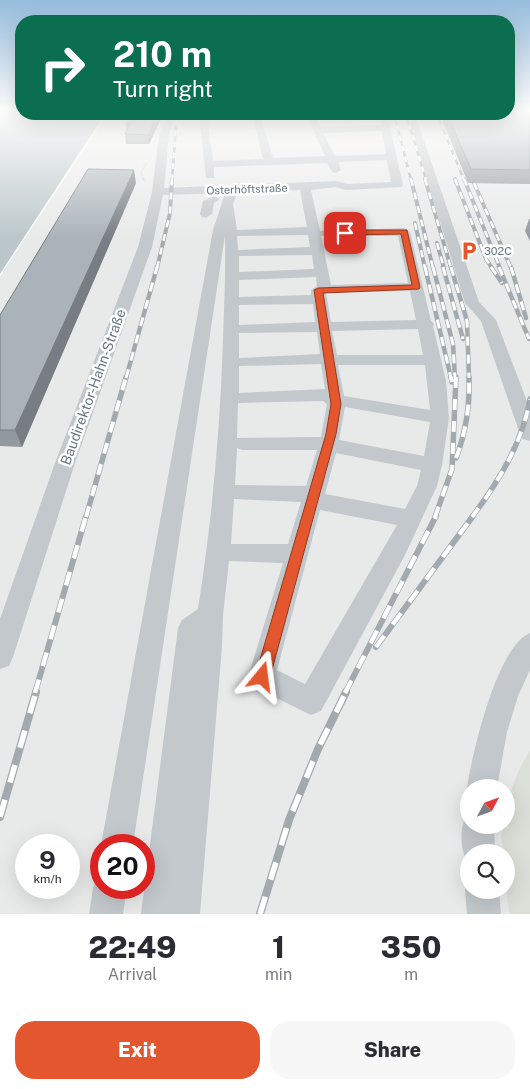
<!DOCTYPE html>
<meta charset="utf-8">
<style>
:root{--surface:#fff;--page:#f7f7f7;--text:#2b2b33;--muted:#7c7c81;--accent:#e4572e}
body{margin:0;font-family:"Public Sans",sans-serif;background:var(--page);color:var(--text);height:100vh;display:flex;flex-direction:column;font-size:19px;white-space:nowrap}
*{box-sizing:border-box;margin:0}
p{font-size:16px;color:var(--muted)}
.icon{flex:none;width:28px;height:28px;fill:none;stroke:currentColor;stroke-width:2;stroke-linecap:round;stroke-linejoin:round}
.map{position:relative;height:914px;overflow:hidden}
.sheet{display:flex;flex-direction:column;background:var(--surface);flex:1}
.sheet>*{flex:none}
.top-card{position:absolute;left:15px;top:15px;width:500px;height:105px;border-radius:20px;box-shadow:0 5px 20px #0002;background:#0b6e4f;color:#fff;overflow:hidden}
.needle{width:32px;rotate:49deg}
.fabs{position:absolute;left:460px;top:779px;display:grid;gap:10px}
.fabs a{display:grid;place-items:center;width:55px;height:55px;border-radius:50%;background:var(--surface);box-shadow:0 5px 20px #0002;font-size:25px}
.speed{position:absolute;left:15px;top:834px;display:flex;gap:10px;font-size:25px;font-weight:700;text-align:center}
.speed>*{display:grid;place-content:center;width:65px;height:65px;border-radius:50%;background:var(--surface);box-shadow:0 5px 20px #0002;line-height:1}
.speed small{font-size:12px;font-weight:400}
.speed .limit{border:8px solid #d22;background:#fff;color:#111}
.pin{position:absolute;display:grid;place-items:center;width:42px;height:42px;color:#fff;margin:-21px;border-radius:10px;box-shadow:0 2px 8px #0006}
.me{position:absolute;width:55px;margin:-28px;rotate:16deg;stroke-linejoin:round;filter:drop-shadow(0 0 4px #0008)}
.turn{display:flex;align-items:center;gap:18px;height:105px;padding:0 15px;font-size:22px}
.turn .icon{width:65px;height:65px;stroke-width:2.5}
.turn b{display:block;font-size:35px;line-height:42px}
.eta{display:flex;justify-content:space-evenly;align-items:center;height:85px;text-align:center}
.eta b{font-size:30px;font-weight:800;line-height:35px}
.action{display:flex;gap:10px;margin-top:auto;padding:10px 15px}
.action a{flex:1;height:58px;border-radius:20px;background:var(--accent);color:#fff;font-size:20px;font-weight:800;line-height:58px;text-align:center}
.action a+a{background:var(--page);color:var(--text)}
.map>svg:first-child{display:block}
.built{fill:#e8e9e9;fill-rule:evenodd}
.green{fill:#dadfd7}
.water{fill:#bbc7cb}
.pier{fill:#fafaf8}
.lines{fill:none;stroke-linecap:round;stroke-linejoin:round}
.path-far1{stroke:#bbbfc2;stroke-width:1;stroke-dasharray:1 1;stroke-linecap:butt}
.path{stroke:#bbbfc2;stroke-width:2;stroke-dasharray:1 1;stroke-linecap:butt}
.minor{fill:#c3c8cc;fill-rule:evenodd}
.rail-far5-casing{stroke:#a2aab0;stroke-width:2.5}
.rail-far4-casing{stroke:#a2aab0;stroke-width:4}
.rail-far3-casing{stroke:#a2aab0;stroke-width:4.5}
.rail-far2-casing{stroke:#a2aab0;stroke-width:5.5}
.rail-far1-casing{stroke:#a2aab0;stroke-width:6}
.rail-casing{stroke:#a2aab0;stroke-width:8}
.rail-far5{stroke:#fff;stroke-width:2;stroke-dasharray:5.5;stroke-linecap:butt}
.rail-far4{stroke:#fff;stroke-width:2.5;stroke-dasharray:7;stroke-linecap:butt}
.rail-far3{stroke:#fff;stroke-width:3;stroke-dasharray:9;stroke-linecap:butt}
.rail-far2{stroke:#fff;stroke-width:4;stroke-dasharray:11;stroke-linecap:butt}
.rail-far1{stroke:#fff;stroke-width:4.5;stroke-dasharray:14;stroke-linecap:butt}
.rail{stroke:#fff;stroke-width:5.5;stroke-dasharray:18;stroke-linecap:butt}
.wall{fill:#929a9f}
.shaded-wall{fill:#777d82}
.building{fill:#aab3b9;stroke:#777d82}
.route{fill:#e4572e;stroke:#94391e}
.labels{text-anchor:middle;stroke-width:5;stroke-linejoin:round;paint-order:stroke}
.far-street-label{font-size:11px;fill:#657683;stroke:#fff}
.far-poi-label{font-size:11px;fill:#657683;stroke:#fff;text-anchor:start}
.street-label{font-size:14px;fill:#657683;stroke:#fff}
</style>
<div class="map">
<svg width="530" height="914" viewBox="0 0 530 914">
<rect width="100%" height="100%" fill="#fafaf8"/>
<path class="built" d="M509 111H530V914H0V274L105 114H509ZM469 788H506V825H469ZM26 845H69V888H26ZM101 845H144V888H101ZM469 852H506V890H469Z"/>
<path class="green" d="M530 751V914H509L506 883V852H503L501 836 504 825H506C506 800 516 771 530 751Z"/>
<polygon class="water" points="0,111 21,111 21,114 105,114 0,274"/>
<polygon class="pier" points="105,114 107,115 0,276 0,274"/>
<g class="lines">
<polyline class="path-far1" points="144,180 141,172 147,162"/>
<polyline class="path" points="143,179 144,181"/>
<g class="minor">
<path d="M168 114H176L169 135 164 188 336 181 347 184 391 182 387 160 338 162 341 170 336 173 332 172 327 163 214 167V178H206L199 114H207L213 161 263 159 252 114H260L273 158 325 156 306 114H314L321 127 381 125 379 114H387L403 185 401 187 346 190 336 187 311 190 320 231 404 228 410 232 431 321 434 324 433 326 446 381 449 418 442 465 437 486 405 555 321 711 311 715 252 686 248 677 283 563 229 561 223 615 222 646 200 914H141L178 628 182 620 198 609C212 520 220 431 223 341 224 305 226 270 225 235L133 845H101L213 230 225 193 163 195 152 247 75 463 13 657 9 666 0 669V619L55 463 138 247 152 192 159 135ZM382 131 386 154 335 156 323 133ZM300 190 307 227 237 230 233 204 237 193ZM308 235 310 247 238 250 237 236ZM321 236H398L408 283 331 285ZM312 255 314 269 239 272V256ZM316 277 317 286 311 290V295L239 297V280ZM410 291 416 320 331 322 326 293ZM313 304 315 322 239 325V305ZM418 329 423 355H337L332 331ZM317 332 320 354 239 358V333ZM321 364 325 389 239 393V366ZM338 365H425L430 410 344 396ZM323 401 327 404 321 437 237 438 238 403ZM345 407 430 422 424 456 339 440ZM237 448 242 450H317L306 486 235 485ZM336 453 421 470 417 486 405 509 325 494ZM234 499 301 502 288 544H231ZM320 510 397 525 305 684 277 670Z"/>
<polygon points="407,114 415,114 479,302 496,320 530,409 530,441 523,439 520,434 481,321 465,303"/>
<polygon points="214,196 220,199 214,203 212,214 206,218 202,217 200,214 203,201"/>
<path d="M530 633V670L518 696 507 732 497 788H469V793L467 788C472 754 497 646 530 633Z"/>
<path d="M469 813V825H494L495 852H469V864C460 853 458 823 469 813Z"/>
<polygon points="101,875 101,888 127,888 123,914 89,914 93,888 98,876"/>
<polygon points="469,881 469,890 499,890 501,914 467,914 465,890"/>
</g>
<defs>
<g id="rail-far5">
<polyline points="394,114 411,180"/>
<polyline points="406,114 426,180"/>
<polyline points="437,114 464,180"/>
<polyline points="172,180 176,125 179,114"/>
</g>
<g id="rail-far4">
<polyline points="411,179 433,268"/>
<polyline points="425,179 451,268"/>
<polyline points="455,179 486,259 492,268"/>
<polyline points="464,179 500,268"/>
<polyline points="474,183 511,268"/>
<polyline points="415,223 425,268"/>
<polyline points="437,243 444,268"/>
<polyline points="157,268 170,213 172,179"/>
</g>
<g id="rail-far3">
<polyline points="425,267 451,378"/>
<polyline points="433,267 453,344 455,378"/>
<polyline points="443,267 463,339"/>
<polyline points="451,267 467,321 469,378"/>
<polyline points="491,267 502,283"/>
<polyline points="499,267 529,339"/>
<polyline points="511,267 526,318"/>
<polyline points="126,378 157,267"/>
</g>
<g id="rail-far2">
<polyline points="451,377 452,382"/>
<path d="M456 458C466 432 470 405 469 377"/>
<polyline points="86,517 126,377"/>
<polyline points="435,517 452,469 456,377"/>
<path d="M472 517C499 481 522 444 530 399"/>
</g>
<g id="rail-far1">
<polyline points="376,647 473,516"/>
<polyline points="35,693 86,516"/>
<polyline points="345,693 436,516"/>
</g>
<g id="rail">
<polyline points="0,817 36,692"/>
<polyline points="260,914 289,820 318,749 346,692"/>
</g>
</defs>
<use href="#rail-far5" class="rail-far5-casing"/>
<use href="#rail-far4" class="rail-far4-casing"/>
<use href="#rail-far3" class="rail-far3-casing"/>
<use href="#rail-far2" class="rail-far2-casing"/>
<use href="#rail-far1" class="rail-far1-casing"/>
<use href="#rail" class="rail-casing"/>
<use href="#rail-far5" class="rail-far5"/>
<use href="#rail-far4" class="rail-far4"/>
<use href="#rail-far3" class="rail-far3"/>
<use href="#rail-far2" class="rail-far2"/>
<use href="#rail-far1" class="rail-far1"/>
<use href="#rail" class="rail"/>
</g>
<g class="wall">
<polygon points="530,113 530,184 468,183 443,122 443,120 441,114"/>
<polygon points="131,114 163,114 149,144 126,144 125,134 127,131 126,123"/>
<polygon points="136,183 22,447 0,446 0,315"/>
<polygon points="529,219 530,219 530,241 525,231"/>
</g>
<g class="shaded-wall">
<polygon points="158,114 163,114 149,144 148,135"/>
<polygon points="134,170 136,183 22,447 15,430"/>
</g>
<g class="building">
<polygon points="530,113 530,170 471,169 447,114"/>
<polygon points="131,114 158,114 148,135 125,134 131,123 126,123"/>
<polygon points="88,169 134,170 15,430 0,430 0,315"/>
</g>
<linearGradient id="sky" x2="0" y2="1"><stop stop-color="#96bcdc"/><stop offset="0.46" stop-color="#fdfdfc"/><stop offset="1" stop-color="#fdfdfc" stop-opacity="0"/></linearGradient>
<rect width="530" height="239" fill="url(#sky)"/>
<polygon class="route" points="407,230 420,287 419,289 323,293 341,404 336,434 270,677 268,683 262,685 257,683 255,677 326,434 331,404 314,290 318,288 412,285 401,234 345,235 342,233 345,230"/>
<defs>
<symbol id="parking-bare" viewBox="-9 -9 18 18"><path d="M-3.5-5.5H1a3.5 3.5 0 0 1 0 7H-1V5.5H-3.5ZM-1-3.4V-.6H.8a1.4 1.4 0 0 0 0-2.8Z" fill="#e4572e" stroke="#fff" stroke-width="2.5" paint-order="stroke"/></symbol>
</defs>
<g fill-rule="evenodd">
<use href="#parking-bare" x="455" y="237" width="28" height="28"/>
</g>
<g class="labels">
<g class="far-street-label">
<text transform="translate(247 189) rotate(-2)" y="4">Osterhöftstraße</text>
</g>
<g class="far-poi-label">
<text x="484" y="255">302C</text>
</g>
<g class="street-label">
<text transform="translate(93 387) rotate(-70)" y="5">Baudirektor-Hahn-Straße</text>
</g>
</g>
</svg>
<div class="fabs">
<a><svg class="needle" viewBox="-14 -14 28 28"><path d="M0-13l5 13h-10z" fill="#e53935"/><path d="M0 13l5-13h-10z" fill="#7c7c81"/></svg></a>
<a><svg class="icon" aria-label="search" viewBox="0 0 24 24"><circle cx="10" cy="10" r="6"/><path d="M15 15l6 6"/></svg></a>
</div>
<div class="speed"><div>9<small>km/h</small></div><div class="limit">20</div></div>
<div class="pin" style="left:345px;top:233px;background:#d93025"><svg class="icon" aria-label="arrive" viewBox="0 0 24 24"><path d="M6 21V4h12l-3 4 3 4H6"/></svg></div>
<svg class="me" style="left:262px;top:677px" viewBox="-20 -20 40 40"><path d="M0-17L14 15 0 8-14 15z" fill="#e4572e" stroke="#fff" stroke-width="4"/></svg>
<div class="top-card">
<div class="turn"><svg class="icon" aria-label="right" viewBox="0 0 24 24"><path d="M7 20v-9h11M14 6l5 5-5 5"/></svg><div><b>210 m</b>Turn right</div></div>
</div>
</div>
<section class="sheet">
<div class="eta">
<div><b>22:49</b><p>Arrival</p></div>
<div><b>1</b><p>min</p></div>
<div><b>350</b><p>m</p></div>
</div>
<div class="action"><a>Exit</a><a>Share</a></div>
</section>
